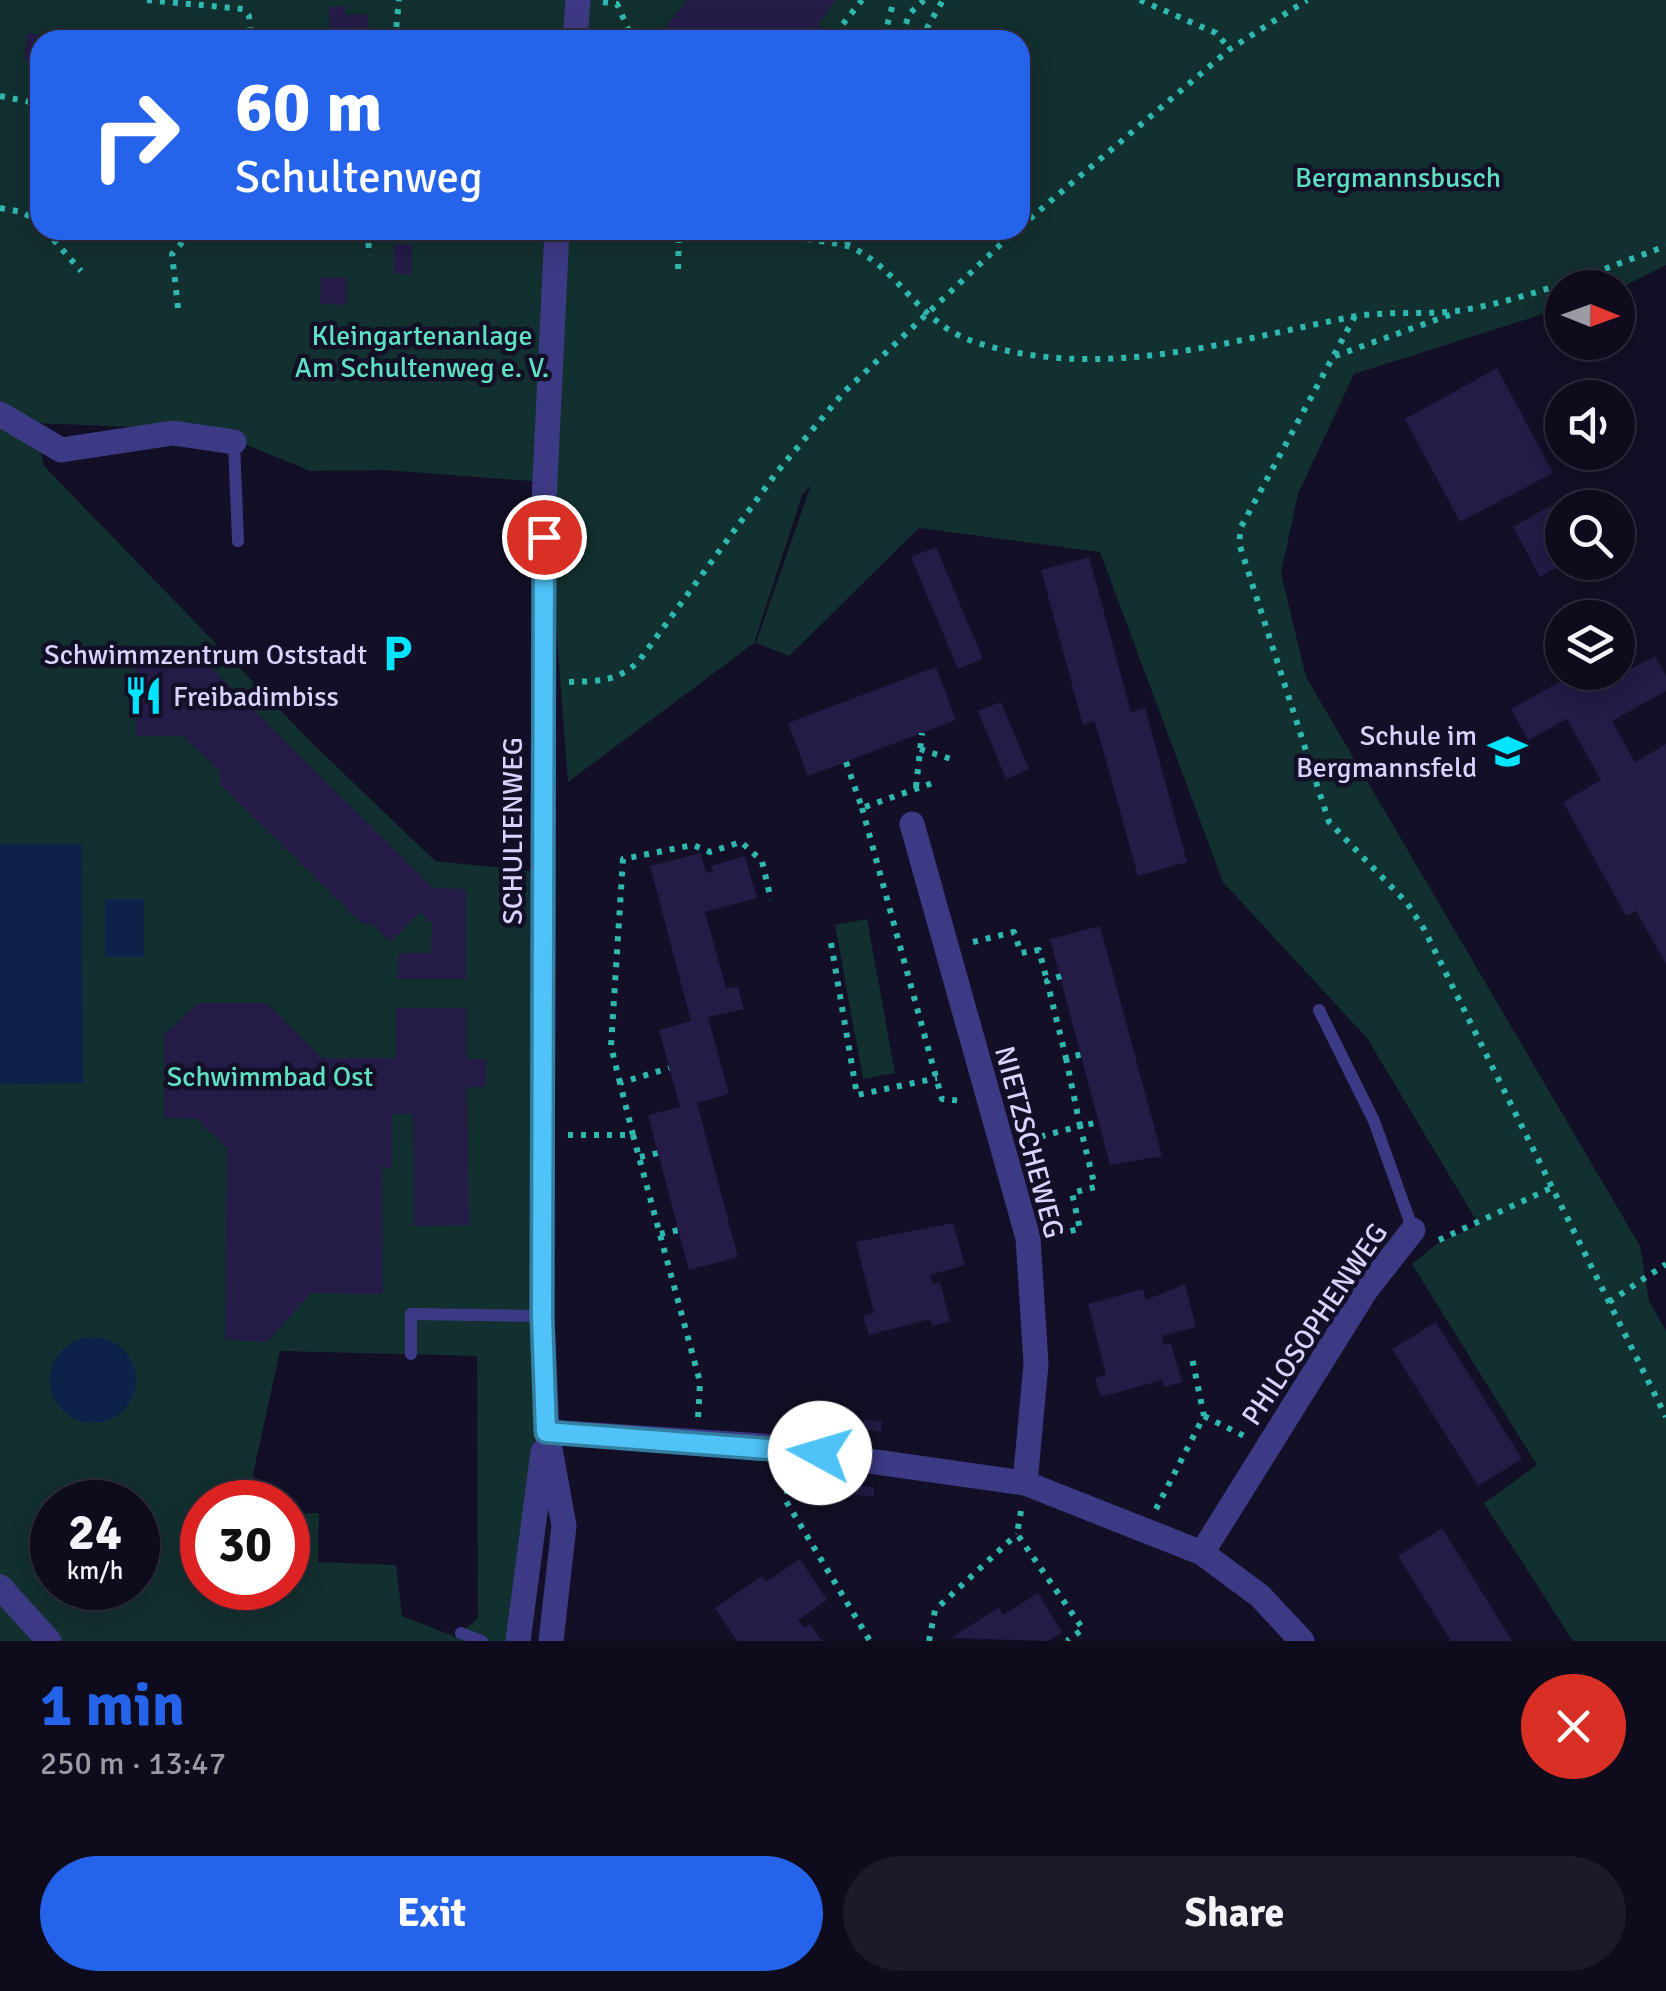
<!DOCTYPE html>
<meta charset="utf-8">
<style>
:root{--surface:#0e0b1c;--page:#1c1929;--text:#f1f3f6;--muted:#9b9ba3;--line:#2e2b3b;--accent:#2563eb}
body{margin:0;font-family:Signika,sans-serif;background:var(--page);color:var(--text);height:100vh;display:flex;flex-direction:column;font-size:38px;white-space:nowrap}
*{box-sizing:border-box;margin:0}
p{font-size:32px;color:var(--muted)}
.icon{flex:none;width:55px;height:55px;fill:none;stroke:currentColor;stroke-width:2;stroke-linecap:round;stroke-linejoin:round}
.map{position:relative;height:1641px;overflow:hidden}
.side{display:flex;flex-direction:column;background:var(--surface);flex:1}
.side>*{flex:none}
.banner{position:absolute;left:30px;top:30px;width:1000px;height:210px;border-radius:30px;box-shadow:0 5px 25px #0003,0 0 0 2px var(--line);background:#2563eb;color:#fff;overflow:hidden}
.needle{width:65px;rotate:91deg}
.tools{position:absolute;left:1545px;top:270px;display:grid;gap:20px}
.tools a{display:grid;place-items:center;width:90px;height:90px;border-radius:50%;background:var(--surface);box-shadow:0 5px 25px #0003,0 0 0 2px var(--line);font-size:50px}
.speed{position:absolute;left:30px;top:1480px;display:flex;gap:20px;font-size:50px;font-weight:700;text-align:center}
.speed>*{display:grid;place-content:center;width:130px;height:130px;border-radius:50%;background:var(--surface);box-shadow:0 5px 25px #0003,0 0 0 2px var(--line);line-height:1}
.speed small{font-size:25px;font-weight:400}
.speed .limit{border:15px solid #d22;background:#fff;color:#111}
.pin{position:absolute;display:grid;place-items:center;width:85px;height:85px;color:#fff;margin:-42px;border:5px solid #fff;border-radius:50%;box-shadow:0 2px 10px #0007}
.me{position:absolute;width:110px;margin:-55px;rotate:276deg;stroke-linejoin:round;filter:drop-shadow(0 0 8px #0008)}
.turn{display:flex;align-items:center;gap:35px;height:210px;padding:0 40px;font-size:45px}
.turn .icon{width:130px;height:130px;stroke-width:2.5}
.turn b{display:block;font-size:70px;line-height:85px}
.round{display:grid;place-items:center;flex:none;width:105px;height:105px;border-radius:52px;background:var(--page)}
.headline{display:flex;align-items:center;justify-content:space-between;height:170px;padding:0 40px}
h1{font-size:60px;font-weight:800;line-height:75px;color:var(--accent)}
.action{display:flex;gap:20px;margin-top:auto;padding:20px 40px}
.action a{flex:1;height:115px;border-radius:60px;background:var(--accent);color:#fff;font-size:40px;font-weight:800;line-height:115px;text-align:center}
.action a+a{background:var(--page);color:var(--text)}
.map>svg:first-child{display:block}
.green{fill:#12302f;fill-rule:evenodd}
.water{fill:#0c2248}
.building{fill:#241b47}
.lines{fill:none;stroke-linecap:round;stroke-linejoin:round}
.path{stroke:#2fb8b0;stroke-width:6;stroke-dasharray:5 8;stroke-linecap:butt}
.service{stroke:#3d3a85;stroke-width:12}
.minor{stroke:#3d3a85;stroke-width:25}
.tertiary{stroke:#3d3a85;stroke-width:25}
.route-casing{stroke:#337fa1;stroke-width:25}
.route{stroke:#4fc3f7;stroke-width:18}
.labels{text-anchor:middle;stroke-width:9;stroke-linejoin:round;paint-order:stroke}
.park-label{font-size:28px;fill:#5fe0c0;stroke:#130f26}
.poi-label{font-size:28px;fill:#d9d4ff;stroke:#130f26;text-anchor:end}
.street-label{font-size:28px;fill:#d9d4ff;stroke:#130f26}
</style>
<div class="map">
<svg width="1666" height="1641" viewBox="0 0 1666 1641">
<rect width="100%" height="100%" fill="#130f26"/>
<g class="green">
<path d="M0 0H578L574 40H40V230H1020V40H576L580 0H1666V265L1618 289 1562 288V308L1354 374 1298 494 1281 573 1306 677 1640 1246 1649 1301 1666 1331V1641H1573L1484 1503 1537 1465 1412 1264 1438 1243 1479 1225 1367 1038 1223 882 1100 552 919 528 789 656 756 643 811 485 802 495 754 643 568 782 545 482 385 470 310 471 210 430 33 423 44 466 312 743 435 861 540 872 546 1433 517 1641H0ZM280 1351 477 1356 478 1618 456 1637 402 1616 396 1565 318 1562 319 1513 288 1514V1588H202V1502H263L253 1474ZM52 1502H138V1588H52Z"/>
<polygon points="867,919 895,1073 863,1079 835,925"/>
</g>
<g class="water">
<polygon points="0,844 82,844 83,1083 0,1084"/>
<rect x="105" y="899" width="39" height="58"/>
<circle cx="93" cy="1380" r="43"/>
</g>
<g class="building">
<polygon points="687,0 835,0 818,25 829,34 824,40 653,40 651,36 662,32"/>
<polygon points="345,6 345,15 367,14 369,40 330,40 329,7"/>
<polygon points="28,33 53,37 40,40 40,63 24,60"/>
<polygon points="58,230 134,230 134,242 58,240"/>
<polygon points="412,244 412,274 394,274 394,245"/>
<polygon points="321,277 347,278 347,305 320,304"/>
<polygon points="1497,368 1553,473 1460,522 1405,419"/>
<polygon points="1550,506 1562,528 1562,565 1540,577 1513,527"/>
<polygon points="936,547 983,659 958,669 911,557"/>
<polygon points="1089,557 1131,712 1145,708 1187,862 1138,876 1095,721 1083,725 1041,570"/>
<polygon points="1562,629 1562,663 1548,637"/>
<polygon points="1655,656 1666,676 1666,691 1612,721 1635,762 1666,744 1666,964 1636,911 1626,916 1563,802 1601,780 1567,719 1528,740 1511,709 1570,676 1568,672 1611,672 1614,678"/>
<polygon points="136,662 207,664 433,888 466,889 466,979 397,979 399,953 431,953 432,923 420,912 391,942 373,924 361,923 220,784 219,770 183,736 136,736"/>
<polygon points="936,667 956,720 808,776 788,723"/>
<polygon points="1001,702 1029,769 1006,779 978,711"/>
<polygon points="701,853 706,873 713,871 711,866 745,856 757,898 705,912 726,988 738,987 744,1009 708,1017 729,1094 697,1103 738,1257 689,1270 648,1115 680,1107 659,1030 691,1021 650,866"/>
<polygon points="1100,926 1162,1156 1110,1165 1050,939"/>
<polygon points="199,1003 266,1003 322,1058 396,1058 396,1008 467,1008 467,1059 486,1059 486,1087 467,1087 469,1225 414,1226 413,1114 392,1114 392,1168 382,1167 383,1294 311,1293 267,1342 225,1339 227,1148 196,1119 164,1118 164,1035"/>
<polygon points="953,1223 965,1265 930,1275 933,1284 940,1282 950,1321 932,1326 930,1319 869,1335 863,1316 874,1313 856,1242"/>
<polygon points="1185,1284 1196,1327 1162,1336 1164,1345 1171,1343 1182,1382 1164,1387 1162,1380 1101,1397 1095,1378 1106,1375 1088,1304 1143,1289 1146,1300"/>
<polygon points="1436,1322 1522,1459 1478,1486 1392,1349"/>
<polygon points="864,1419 882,1422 881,1432 863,1429"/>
<polygon points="855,1486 874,1487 874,1496 855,1495"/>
<polygon points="1442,1528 1485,1597 1512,1641 1451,1641 1398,1556"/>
<polygon points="800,1559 827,1600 798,1620 804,1628 810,1624 822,1641 737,1641 715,1608 762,1576 766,1582"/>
<polygon points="1038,1593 1062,1632 1048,1641 951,1638 999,1607 1003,1615"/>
</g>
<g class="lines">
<g class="path">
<polyline points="147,0 243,9 249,16 251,40"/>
<polyline points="1140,0 1216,33 1230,49"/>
<polyline points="603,2 617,4 633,40"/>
<polyline points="843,24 862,0"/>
<polyline points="884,37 894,0"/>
<polyline points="395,40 399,0"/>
<polyline points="877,40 902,37 909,14 924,0"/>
<polyline points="920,40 943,0"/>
<polyline points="0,96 40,104"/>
<polyline points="0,208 22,212 40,223"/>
<polyline points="1020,227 1230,49 1307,0"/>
<polyline points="45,230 81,271"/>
<polyline points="368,230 369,256"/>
<path d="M742 230C762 234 842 242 853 248 903 273 919 325 978 343 1103 382 1228 341 1351 317 1388 310 1426 316 1464 310 1532 298 1601 270 1666 246"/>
<polyline points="847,245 851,230"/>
<polyline points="678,269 679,230"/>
<polyline points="178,308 172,254 193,230"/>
<polyline points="1355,316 1241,527 1239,543 1329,822 1407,903 1424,929 1666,1417"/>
<polyline points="1335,356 1455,313"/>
<path d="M569 682C599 681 617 682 639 661L777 472 844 392 1016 230"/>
<polyline points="920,749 951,759"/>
<polyline points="846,762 862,808 938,781"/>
<polyline points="916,787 922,733"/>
<polyline points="862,808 942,1099 964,1101"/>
<polyline points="973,942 1014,932 1021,953 1039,950 1047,981"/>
<polyline points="831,943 857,1095 937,1078"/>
<polyline points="1061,976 1047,981 1066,1058 1083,1054"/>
<polyline points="1066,1058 1080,1126 1100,1122"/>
<polyline points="620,1083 611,1046 623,859 693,845 710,852 741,842 762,861 771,900"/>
<polyline points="568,1135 633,1135 700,1382 698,1418"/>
<polyline points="633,1135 620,1083 669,1068"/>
<polyline points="1028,1140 1080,1126 1095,1187 1072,1193 1080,1229 1055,1234"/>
<polyline points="640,1157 658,1153"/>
<polyline points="660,1234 679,1230"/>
<polyline points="1439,1240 1551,1188"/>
<polyline points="1609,1302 1666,1264"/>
<polyline points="1204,1416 1244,1436"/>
<polyline points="789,1476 786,1501 870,1641"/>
<polyline points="1156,1509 1204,1416 1192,1358"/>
<polyline points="1021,1511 1017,1534 1083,1629 1067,1641"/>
<polyline points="929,1641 935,1610 1017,1534"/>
</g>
<g class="service">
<polyline points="234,442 238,541"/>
<polyline points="1319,1010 1374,1121 1413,1230"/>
<polyline points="411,1354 411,1314 542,1316"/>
<polyline points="461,1633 482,1641"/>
</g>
<g class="minor">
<polyline points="575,40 578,0"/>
<polyline points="0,414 61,450 173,433 234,442"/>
<polyline points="912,824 1028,1238 1036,1364 1025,1483"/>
<polyline points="547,1432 763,1446 1025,1483 1202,1553 1260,1596 1302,1641"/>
<polyline points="1202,1553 1366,1290 1413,1230"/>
<polyline points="518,1641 543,1452"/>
<polyline points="551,1641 564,1526 547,1432 542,1316 544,501 557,230"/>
</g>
<polyline class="tertiary" points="0,1587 49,1641"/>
</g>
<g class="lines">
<defs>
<polyline id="route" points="544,537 542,1316 546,1432 820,1453"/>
</defs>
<use href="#route" class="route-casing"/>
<use href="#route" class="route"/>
</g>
<defs>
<symbol id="parking-bare" viewBox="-9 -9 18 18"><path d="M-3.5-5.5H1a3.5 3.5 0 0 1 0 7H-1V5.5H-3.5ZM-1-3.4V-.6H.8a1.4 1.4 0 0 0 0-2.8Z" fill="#00e5ff" stroke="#130f26" stroke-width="2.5" paint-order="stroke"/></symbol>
<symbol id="restaurant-bare" viewBox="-9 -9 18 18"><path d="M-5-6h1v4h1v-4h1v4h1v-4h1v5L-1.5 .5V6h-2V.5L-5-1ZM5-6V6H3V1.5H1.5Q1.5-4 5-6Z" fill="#00e5ff" stroke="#130f26" stroke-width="2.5" paint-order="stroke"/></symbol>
<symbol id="school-bare" viewBox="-9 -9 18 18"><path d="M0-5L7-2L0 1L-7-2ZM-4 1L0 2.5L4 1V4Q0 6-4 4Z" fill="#00e5ff" stroke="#130f26" stroke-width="2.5" paint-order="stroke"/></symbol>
</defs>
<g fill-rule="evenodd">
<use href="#parking-bare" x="370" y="626" width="55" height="55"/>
<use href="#restaurant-bare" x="116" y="668" width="55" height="55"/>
<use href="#school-bare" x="1480" y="724" width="55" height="55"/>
</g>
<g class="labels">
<g class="park-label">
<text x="1398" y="187">Bergmannsbusch</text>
<text x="422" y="345">Kleingartenanlage<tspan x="422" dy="32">Am Schultenweg e. V.</tspan></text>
<text x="270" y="1086">Schwimmbad Ost</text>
</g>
<g class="poi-label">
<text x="367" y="664">Schwimmzentrum Oststadt</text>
<text x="173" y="706" text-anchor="start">Freibadimbiss</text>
<text x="1477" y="745">Schule im<tspan x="1477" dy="32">Bergmannsfeld</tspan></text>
</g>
<g class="street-label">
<text transform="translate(512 831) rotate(-90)" y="10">SCHULTENWEG</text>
<text transform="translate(1030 1142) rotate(75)" y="10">NIETZSCHEWEG</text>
<text transform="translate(1314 1324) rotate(-56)" y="10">PHILOSOPHENWEG</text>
</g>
</g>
</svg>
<div class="tools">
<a><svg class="needle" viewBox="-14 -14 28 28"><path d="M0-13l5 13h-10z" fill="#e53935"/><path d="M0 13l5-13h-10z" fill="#9b9ba3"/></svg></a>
<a><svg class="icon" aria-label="sound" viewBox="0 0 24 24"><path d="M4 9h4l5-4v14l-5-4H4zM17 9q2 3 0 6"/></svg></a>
<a><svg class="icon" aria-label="search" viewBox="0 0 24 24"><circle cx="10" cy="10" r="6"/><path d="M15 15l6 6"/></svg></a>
<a><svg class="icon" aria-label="layers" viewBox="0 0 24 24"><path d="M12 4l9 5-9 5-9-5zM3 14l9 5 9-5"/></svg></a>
</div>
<div class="speed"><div>24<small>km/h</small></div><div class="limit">30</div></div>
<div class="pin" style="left:544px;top:537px;background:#d93025"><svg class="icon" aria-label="arrive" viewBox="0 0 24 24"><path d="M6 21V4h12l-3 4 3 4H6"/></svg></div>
<svg class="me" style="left:820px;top:1453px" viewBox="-20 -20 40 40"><circle r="19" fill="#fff"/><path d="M0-13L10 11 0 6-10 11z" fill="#4fc3f7"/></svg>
<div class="banner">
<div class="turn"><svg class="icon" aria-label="right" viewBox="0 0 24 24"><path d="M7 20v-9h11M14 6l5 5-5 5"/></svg><div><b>60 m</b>Schultenweg</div></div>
</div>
</div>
<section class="side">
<div class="headline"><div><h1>1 min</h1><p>250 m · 13:47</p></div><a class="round" style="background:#d93025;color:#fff"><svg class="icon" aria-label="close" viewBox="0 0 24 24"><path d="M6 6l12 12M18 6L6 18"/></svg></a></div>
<div class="action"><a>Exit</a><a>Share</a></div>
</section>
